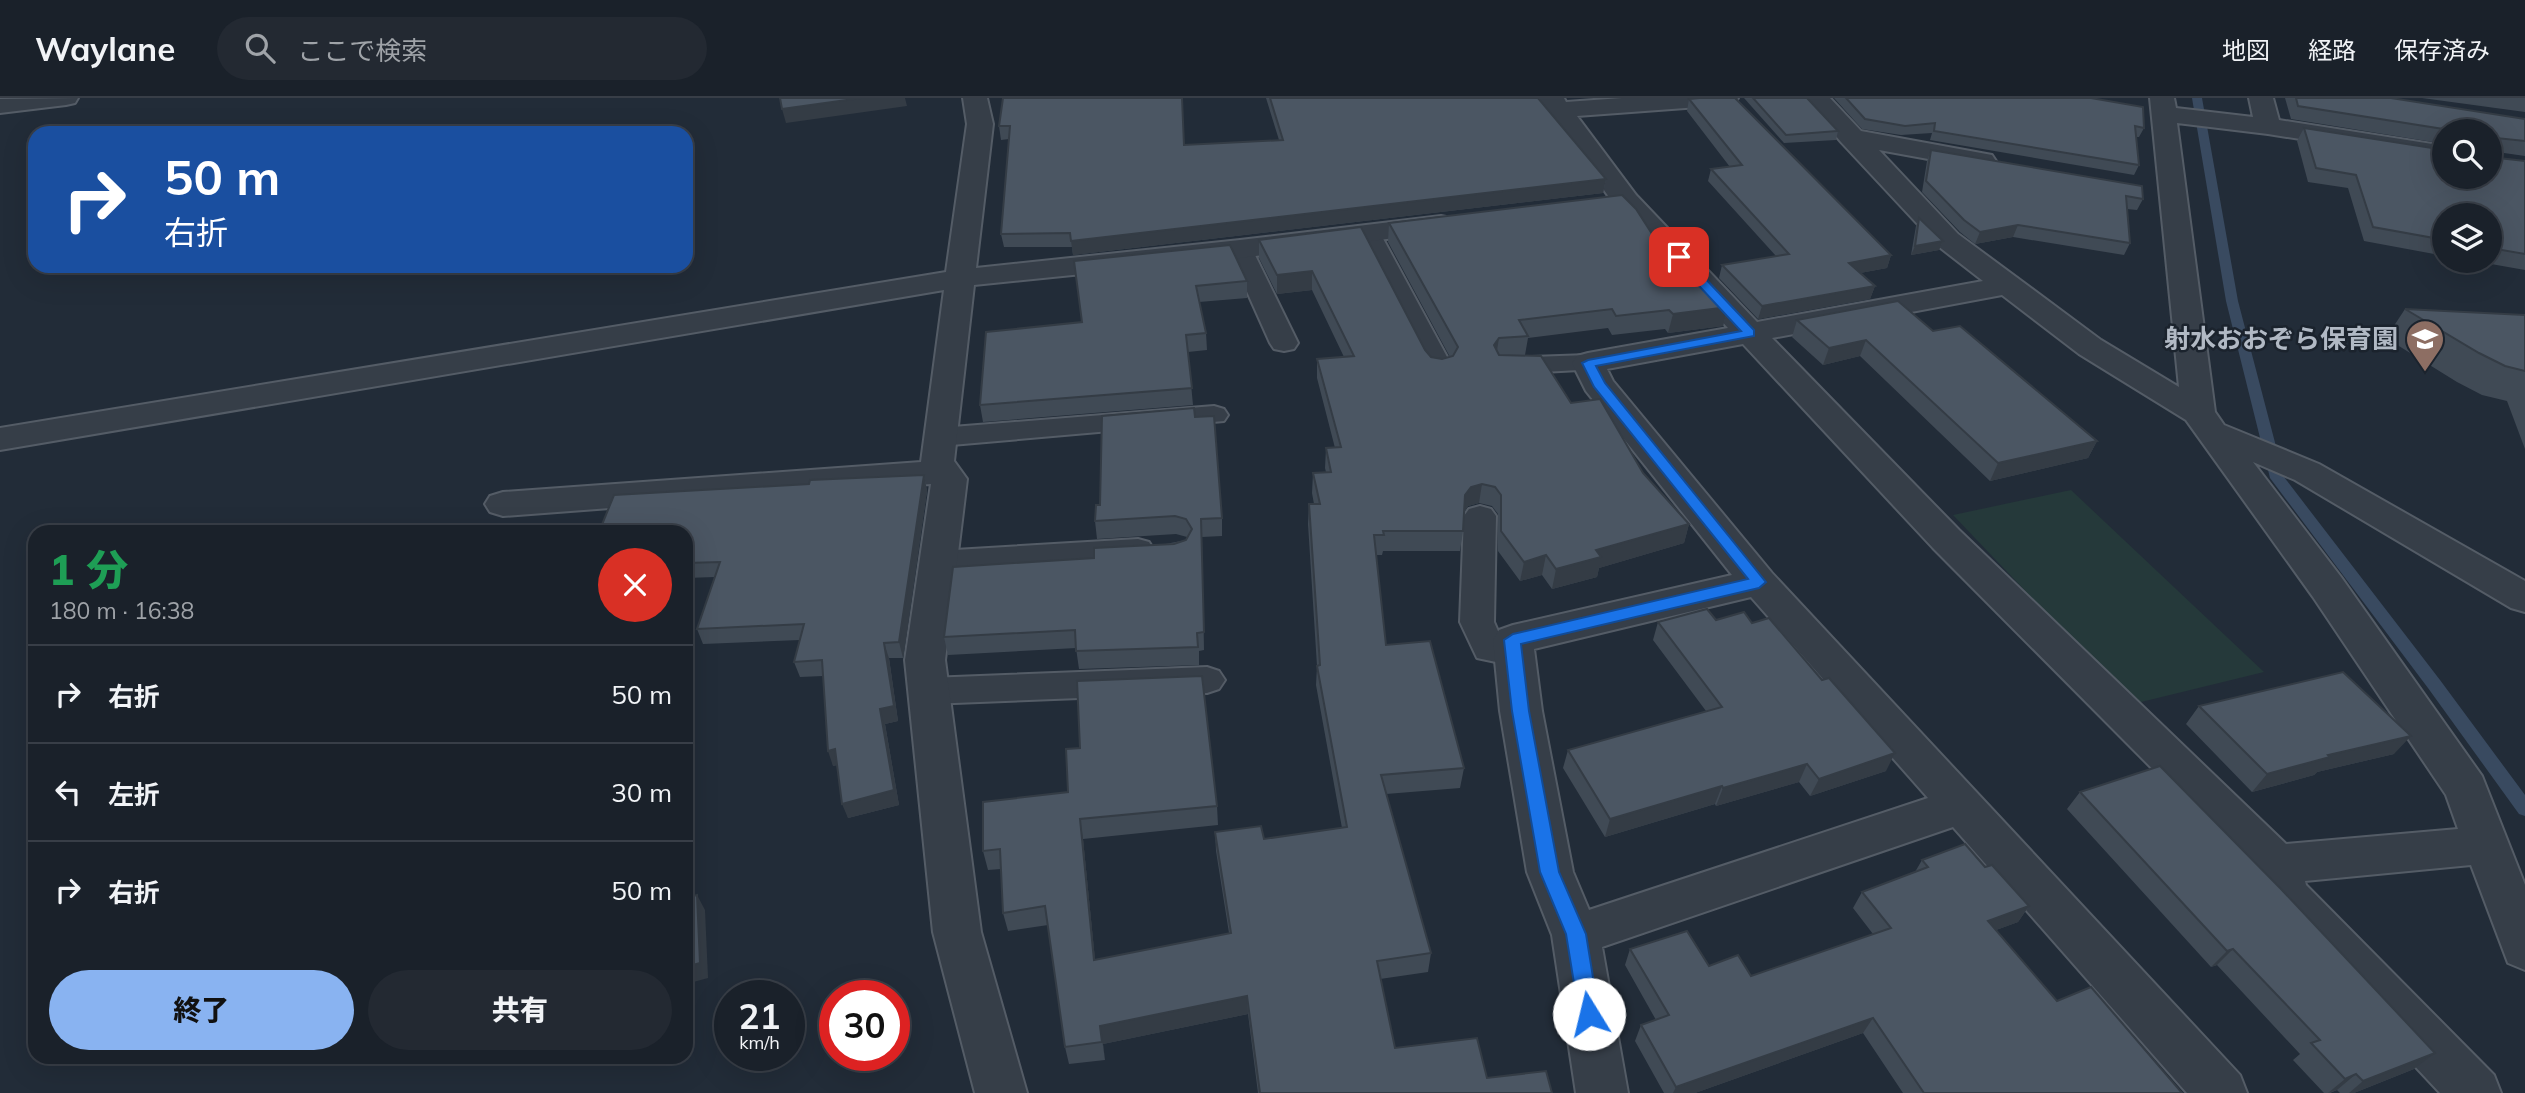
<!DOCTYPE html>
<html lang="ja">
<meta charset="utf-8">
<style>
:root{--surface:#1a212a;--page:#232932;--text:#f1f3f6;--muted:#9fa3a8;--line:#383e47;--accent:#89b3f1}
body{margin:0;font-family:Mulish,"Noto Sans JP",sans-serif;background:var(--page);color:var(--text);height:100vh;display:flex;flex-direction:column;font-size:26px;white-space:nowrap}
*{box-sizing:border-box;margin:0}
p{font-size:23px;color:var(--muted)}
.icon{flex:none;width:38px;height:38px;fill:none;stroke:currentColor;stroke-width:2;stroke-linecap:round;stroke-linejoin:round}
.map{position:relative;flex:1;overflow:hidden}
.sheet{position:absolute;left:28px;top:427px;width:665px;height:539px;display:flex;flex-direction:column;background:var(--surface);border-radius:21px;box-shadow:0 7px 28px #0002,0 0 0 2px var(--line)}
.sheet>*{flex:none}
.banner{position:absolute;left:28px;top:28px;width:665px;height:147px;border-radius:21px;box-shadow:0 7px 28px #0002,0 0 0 2px var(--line);background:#1a4fa0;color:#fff;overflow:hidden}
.buttons{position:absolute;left:2432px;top:21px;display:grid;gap:14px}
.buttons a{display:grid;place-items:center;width:70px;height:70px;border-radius:50%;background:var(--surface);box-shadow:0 7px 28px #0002,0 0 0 2px var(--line);font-size:35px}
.speed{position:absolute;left:714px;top:882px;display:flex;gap:14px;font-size:35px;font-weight:700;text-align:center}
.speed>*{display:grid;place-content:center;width:91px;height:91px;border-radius:50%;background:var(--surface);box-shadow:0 7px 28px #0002,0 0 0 2px var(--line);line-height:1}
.speed small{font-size:18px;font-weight:400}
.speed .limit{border:10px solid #d22;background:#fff;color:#111}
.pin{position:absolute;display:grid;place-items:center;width:60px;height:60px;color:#fff;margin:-30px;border-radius:14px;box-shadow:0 4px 10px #0006}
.me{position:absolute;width:77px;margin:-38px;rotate:351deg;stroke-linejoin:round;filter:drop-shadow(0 0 5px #0008)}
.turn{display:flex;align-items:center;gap:24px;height:147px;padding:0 21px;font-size:32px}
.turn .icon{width:91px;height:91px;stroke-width:2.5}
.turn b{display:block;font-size:49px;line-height:60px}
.round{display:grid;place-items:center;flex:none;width:74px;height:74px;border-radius:37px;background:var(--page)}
.head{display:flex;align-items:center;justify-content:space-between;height:119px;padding:0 21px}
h1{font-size:42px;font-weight:800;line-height:52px;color:#1e9e55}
.action{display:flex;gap:14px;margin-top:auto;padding:14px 21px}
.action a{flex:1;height:80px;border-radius:42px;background:var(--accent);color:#111;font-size:28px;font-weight:800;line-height:80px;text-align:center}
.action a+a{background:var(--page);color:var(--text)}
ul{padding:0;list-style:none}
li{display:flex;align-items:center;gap:21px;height:98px;padding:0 21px;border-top:2px solid var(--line)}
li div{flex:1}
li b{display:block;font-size:26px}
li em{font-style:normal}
header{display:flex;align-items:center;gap:42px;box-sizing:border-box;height:98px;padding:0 35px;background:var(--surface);border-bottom:2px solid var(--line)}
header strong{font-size:33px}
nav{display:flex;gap:38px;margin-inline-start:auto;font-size:24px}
.search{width:490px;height:63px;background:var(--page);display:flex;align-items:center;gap:18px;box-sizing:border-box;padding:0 24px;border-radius:38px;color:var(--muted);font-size:26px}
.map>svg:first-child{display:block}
.green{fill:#25393a}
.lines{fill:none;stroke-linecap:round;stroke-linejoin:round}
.stream{fill:#394a60;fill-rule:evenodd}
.lane-casing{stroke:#545c66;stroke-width:4}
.street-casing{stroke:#545c66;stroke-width:4}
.lane{fill:#363e48;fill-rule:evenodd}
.street{fill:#363e48;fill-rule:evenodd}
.wall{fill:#404a55}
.shaded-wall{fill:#343c45}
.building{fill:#4b5663;stroke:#343c45;stroke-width:2}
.route{fill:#1a73e8;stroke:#114b97;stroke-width:2}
.labels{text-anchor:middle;stroke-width:5;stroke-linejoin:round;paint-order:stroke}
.poi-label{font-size:26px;font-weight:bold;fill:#b1b9c4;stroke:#1b232d;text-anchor:end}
</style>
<header>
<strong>Waylane</strong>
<div class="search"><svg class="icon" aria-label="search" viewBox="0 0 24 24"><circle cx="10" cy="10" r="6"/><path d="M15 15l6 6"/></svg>ここで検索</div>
<nav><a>地図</a><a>経路</a><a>保存済み</a></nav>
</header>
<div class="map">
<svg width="2525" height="995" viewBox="0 0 2525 995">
<rect width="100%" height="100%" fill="#222c38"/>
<polygon class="green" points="2071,392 2264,574 2133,606 1953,417"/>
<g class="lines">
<polygon class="stream" points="2192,0 2202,0 2238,203 2284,379 2440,582 2525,697 2525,718 2519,716 2428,590 2270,380 2226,203"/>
<defs>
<g id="lane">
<polygon points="1368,128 1377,130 1380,135 1453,270 1449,276 1439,278 1429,276 1425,270 1356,135 1359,130"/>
<polygon points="1240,144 1249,146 1252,151 1298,245 1294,251 1284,253 1274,251 1270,245 1228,151 1231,146"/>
<polygon points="1588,257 1598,259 1602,265 1598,271 1507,276 1497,274 1493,268 1497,262 1507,260"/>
<polygon points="1214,308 1224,311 1228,317 1224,323 940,348 930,346 925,339 930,332 940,330"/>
<polygon points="1480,408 1491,411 1496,418 1494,524 1501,540 1527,546 1532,555 1527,564 1515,568 1477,560 1460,524 1464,418 1469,411"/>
<polygon points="1138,441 1149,444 1154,452 1149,460 1138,463 938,475 927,472 922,464 927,456 938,453"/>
<polygon points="1207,569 1219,573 1225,582 1219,591 1207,595 929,606 916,603 911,593 916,583 929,580"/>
</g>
<g id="street">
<polygon points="78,0 75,5 66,7 0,15 0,1"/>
<polygon points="963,0 987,0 993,26 976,170 1240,142 1441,118 1451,120 1455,126 1451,132 1441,134 1240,160 974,187 954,363 967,381 945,562 981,834 1027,995 975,995 933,834 905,562 931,386 503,418 490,414 485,406 490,398 503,394 921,364 944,192 0,352 0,330 946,174 967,26"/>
<path d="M1539 0H1564L1566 4 1622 0H1738L1735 5 1726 7 1577 18 1636 97 1757 224 1983 183 1938 148 1841 44 1804 0H1830L1861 33 1992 57 1996 63 1992 69 1983 71 1879 52 1958 136 2101 242 2179 289 2150 0H2174L2176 10 2253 19 2249 0H2273L2279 22 2445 48V64L2268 36 2177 25 2215 314 2224 327 2319 366 2525 483V514L2511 510 2295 382 2253 364 2341 479 2482 678 2525 787V872L2508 865 2471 767 2305 783 2306 787 2494 977 2501 995H2440L2268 811 2256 775 1933 450 1743 246 1607 271 1613 283 1772 475 2240 977 2247 995H2187L1953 729 1602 849 1628 995H1576L1552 837 1527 774 1500 613 1493 542 1499 532 1513 527 1732 477 1586 293 1572 265 1577 258 1588 255 1728 230 1616 109ZM2002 197 2079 256 2186 322 2313 499 2446 697 2458 731 2286 746 1959 432 1772 240ZM1751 499 1928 700 1589 812 1573 774 1542 613 1534 551Z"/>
</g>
</defs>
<use href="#lane" class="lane-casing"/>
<use href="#street" class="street-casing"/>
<use href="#lane" class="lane"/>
<use href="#street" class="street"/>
</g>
<g class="wall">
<polygon points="1003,0 1184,47 1279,42 1266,0 1538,0 1606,81 1603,95 1073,157 1072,149 1004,149 1001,136 1009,41 1001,42 999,28"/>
<polygon points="1744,0 1807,0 1838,33 1836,42 1784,45"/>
<polygon points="1834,0 2091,0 2144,30 2139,39 2136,39 2139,67 2134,77 1930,42 1932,35 1901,37 1862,31"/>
<polygon points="2285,0 2391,0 2525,21 2525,58 2497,54 2497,57 2499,60 2525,63 2525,172 2474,163 2490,163 2490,117 2445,117 2445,158 2364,143 2348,90 2308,84 2297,43 2304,30 2445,79 2490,33 2445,33 2445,46 2291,21"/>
<polygon points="2422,0 2525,0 2525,14"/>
<polygon points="1689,1 1891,157 1887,170 1860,175 1875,188 1870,201 1758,221 1719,180 1722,167 1776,158 1708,83 1711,71 1730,69 1687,13"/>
<polygon points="1931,52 2143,101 2137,112 2127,111 2130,145 2124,157 2013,139 1975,146 1960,134 1922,94 1927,63"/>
<polygon points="1919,120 1943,143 1939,152 1911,157 1916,128"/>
<polygon points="1389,125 1674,170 1728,209 1723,228 1668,235 1665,231 1612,237 1608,230 1528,240 1525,257 1518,257 1571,305 1643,375 1689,426 1684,445 1599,470 1597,479 1552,491 1542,477 1520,483 1498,453 1498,416 1492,408 1479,405 1468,408 1464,414 1463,433 1460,453 1383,453 1382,457 1376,457 1386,547 1464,670 1460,690 1386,696 1431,855 1428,874 1380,881 1395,950 1487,980 1552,995 1258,995 1248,916 1103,946 1105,962 1069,966 1065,949 1048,827 1008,833 1003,815 1001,771 988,772 983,753 983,704 1217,708 1218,727 1083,741 1095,862 1229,835 1216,753 1215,734 1264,741 1342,730 1316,587 1317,568 1308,426 1309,406 1314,406 1312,395 1313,375 1326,374 1325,370 1326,350 1335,350 1317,280 1317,261 1344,259 1312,192 1277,196 1259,160 1259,142 1361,129 1425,252 1431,259 1442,261 1450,259 1388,144"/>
<polygon points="1074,163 1247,183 1247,200 1199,204 1206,235 1207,252 1188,254 1193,307 983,324 980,307 1082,224"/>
<polygon points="2405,211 2525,217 2525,351 2507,303 2482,297 2457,284 2386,240"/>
<polygon points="1797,222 1933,233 2097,343 2088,360 1990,383 1860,258 1823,267 1792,239"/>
<polygon points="1195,319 1222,420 1222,438 1202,439 1204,552 1199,553 1199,567 1079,571 1076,550 948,557 944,539 1094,460 1186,442 1187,439 1176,436 1097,441 1095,423 1100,407"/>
<polygon points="924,377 927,393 903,560 889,560 898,623 885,626 899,707 848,720 837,667 833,668 823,578 800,579 794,564 800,542 703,546 697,531 715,479 686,480 686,434 809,386"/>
<polygon points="1716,522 1752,525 1886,673 1810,698 1799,684 1716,708 1715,706 1605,739 1563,670 1568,652 1706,613 1653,542 1658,524"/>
<polygon points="2199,608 2394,656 2317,674 2314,677 2252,694 2186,626"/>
<polygon points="2080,694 2414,971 2354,995 2340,995 2337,992 2330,995 2324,995 2293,962 2300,956 2217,867 2211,869 2067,711"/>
<polygon points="1922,762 1985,769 2029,808 2018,824 1996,832 2057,903 2182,995 1903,995 1863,935 1695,995 1664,995 1635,943 1641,927 1656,922 1625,867 1630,851 1751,878 1873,836 1853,810 1862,794 1915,774"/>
</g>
<g class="shaded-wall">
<polygon points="861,0 905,0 907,8 786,25 782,11"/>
<polygon points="1606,81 1603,95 1073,157 1071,143"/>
<polygon points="2018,127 2013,139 1975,146 1980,134"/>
<polygon points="1943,143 1939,152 1911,157 1915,148"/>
<polygon points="1891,157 1887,170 1844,178 1849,165"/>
<polygon points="1312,173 1312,192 1277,196 1277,177"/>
<polygon points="1875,188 1870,201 1758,221 1762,208"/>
<polygon points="1728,209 1723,228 1668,235 1673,216"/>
<polygon points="1499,240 1496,259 1494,247"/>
<polygon points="1866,242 1860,258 1823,267 1829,250"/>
<polygon points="2097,343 2088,360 1990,383 1998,365"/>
<polygon points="924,377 927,393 903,560 899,544"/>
<polygon points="1482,386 1479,405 1468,408 1462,416 1465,397 1471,389"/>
<polygon points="1689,426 1684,445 1599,470 1597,479 1552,491 1556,471 1596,452"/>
<polygon points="1546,457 1542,477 1520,483 1524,464"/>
<polygon points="884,545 889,560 898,623 885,626 899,707 848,720 842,706"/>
<polygon points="2411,638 2394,656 2317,674 2314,677 2252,694 2267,676 2328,657"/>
<polygon points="835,651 840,666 833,668 828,653"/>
<polygon points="1895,655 1886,673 1810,698 1819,681"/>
<polygon points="1807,666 1799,684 1716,708 1723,690"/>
<polygon points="1722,688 1715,706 1605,739 1610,721"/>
<polygon points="1080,721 1083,741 1097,881 1094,862"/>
<polygon points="697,797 705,812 708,880 686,886 686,869"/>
<polygon points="2029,808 2018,824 1977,839 1988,823"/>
<polygon points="2233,851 2217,867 2211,869 2227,853"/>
<polygon points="1247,898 1248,916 1103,946 1105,962 1100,928"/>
<polygon points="1873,920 1863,935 1695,995 1673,995 1676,989"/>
<polygon points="2435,955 2414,971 2354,995 2349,995 2363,983"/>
<polygon points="2356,976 2337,992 2328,995 2345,981"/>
</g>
<g class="building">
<polygon points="780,0 861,0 782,11"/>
<polygon points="1003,0 1182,0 1184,47 1283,42 1270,0 1538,0 1606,81 1071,143 1070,135 1001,136 1010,28 999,28"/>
<polygon points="1699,0 1735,0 1891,157 1849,165 1875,188 1762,208 1722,167 1789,156 1711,71 1742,67 1689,1"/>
<polygon points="1753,0 1807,0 1838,33 1786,37"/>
<polygon points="1846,0 2091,0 2143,9 2144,30 2135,28 2139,67 1934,33 1935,25 1905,28 1865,21"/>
<polygon points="2296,0 2391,0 2525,21 2525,43 2497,40 2497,57 2499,60 2525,63 2525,156 2490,150 2490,117 2445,117 2445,142 2373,129 2356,77 2316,70 2304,30 2445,52 2445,79 2490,79 2490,33 2456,33 2298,8"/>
<polygon points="1931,52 2142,88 2143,101 2126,98 2130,145 2018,127 1980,134 1964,122 1926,83"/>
<polygon points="1622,97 1636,111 1674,170 1688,167 1728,209 1673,216 1669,212 1616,218 1612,211 1519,222 1528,238 1499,240 1494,247 1499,257 1541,258 1571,305 1600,301 1643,375 1689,426 1596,452 1601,459 1556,471 1546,457 1524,464 1501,433 1501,397 1495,389 1482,386 1471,389 1465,397 1463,433 1383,433 1384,437 1374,437 1386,547 1430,543 1464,670 1381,677 1431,855 1377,863 1395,950 1477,940 1487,980 1546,973 1552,995 1260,995 1247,898 1100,928 1102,944 1065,949 1045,808 1003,815 1000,751 983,753 983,704 1068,694 1066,651 1080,650 1077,583 1202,578 1217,708 1080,721 1094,862 1231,835 1215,734 1261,728 1264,741 1347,729 1317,568 1320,567 1309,406 1320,406 1313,375 1331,374 1326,350 1341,349 1317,261 1354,258 1312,173 1277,177 1259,142 1361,129 1425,252 1431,259 1442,261 1453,258 1458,249 1389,125"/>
<polygon points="1919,120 1943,143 1915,148"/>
<polygon points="1230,147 1247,183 1196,188 1206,235 1186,237 1192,290 980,307 986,234 1082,224 1074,163"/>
<polygon points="1898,203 1933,233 1960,228 2097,343 1998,365 1866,242 1829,250 1797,222"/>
<polygon points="2405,211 2525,217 2525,273 2505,268 2479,255"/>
<polygon points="1194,310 1195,319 1214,318 1222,420 1201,421 1204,534 1197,535 1198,549 1076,553 1075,532 944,539 953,469 1094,460 1094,450 1174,446 1186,442 1192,431 1186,421 1175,418 1095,423 1096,407 1100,407 1102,318"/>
<polygon points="924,377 899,544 884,545 894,608 880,611 894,692 842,706 835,651 828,653 822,562 794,564 804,526 697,531 720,464 686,465 686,434 599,434 614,397 809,386 810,382"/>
<polygon points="1707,511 1716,522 1744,514 1752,525 1769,520 1822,582 1829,580 1895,655 1819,681 1807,666 1723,690 1722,688 1610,721 1568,652 1722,609 1658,524"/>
<polygon points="2343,574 2411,638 2328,657 2330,659 2267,676 2199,608"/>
<polygon points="2160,668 2281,791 2435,955 2363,983 2356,976 2345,981 2311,945 2320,942 2233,851 2227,853 2080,694"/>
<polygon points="1965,746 1985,769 1992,767 2029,808 1988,823 2057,903 2091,889 2182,995 1924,995 1873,920 1676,989 1641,927 1669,917 1630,851 1687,833 1709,868 1738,857 1751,878 1891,830 1862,794 1928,769 1922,762"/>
<polygon points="697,797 700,865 686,869 686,800"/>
</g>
<polygon class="route" points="1679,156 1683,157 1754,232 1754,238 1596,268 1605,285 1766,484 1759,490 1521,546 1529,613 1559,774 1586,836 1599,916 1596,923 1589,925 1582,923 1579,916 1566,836 1540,774 1512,613 1504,542 1513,536 1748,481 1594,289 1582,265 1588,262 1741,233 1675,162 1675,157"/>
<defs>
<symbol id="school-pin" viewBox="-11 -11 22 30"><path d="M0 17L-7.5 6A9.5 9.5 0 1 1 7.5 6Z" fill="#8d6e63" stroke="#1b232d"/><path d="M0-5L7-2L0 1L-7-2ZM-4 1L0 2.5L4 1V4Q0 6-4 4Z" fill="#fff"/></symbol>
</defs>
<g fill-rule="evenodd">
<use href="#school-pin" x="2403" y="219" width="44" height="60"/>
</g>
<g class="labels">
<g class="poi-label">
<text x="2398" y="250">射水おおぞら保育園</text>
</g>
</g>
</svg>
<div class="buttons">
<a><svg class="icon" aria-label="search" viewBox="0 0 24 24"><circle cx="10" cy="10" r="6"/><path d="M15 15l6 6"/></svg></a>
<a><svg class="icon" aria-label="layers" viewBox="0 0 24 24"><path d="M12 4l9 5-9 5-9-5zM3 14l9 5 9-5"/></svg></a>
</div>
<div class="speed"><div>21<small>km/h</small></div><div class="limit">30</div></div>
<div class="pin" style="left:1679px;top:159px;background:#d93025"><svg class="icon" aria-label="arrive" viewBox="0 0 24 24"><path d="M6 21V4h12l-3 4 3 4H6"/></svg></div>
<svg class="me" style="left:1589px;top:916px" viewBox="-20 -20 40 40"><circle r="19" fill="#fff"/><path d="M0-13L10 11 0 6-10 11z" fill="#1a73e8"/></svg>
<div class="banner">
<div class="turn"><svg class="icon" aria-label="right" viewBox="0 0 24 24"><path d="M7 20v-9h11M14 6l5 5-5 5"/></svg><div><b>50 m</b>右折</div></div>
</div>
<section class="sheet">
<div class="head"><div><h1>1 分</h1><p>180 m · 16:38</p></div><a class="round" style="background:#d93025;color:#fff"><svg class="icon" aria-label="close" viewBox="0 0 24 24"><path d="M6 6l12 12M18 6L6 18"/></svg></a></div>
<ul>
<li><svg class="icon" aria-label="right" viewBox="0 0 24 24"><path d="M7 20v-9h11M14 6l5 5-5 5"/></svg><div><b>右折</b></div><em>50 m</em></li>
<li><svg class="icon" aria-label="left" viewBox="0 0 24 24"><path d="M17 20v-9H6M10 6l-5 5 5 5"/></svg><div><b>左折</b></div><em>30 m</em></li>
<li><svg class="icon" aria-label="right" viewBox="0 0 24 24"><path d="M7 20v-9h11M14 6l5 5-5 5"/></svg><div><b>右折</b></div><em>50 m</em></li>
</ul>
<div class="action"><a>終了</a><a>共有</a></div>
</section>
</div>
